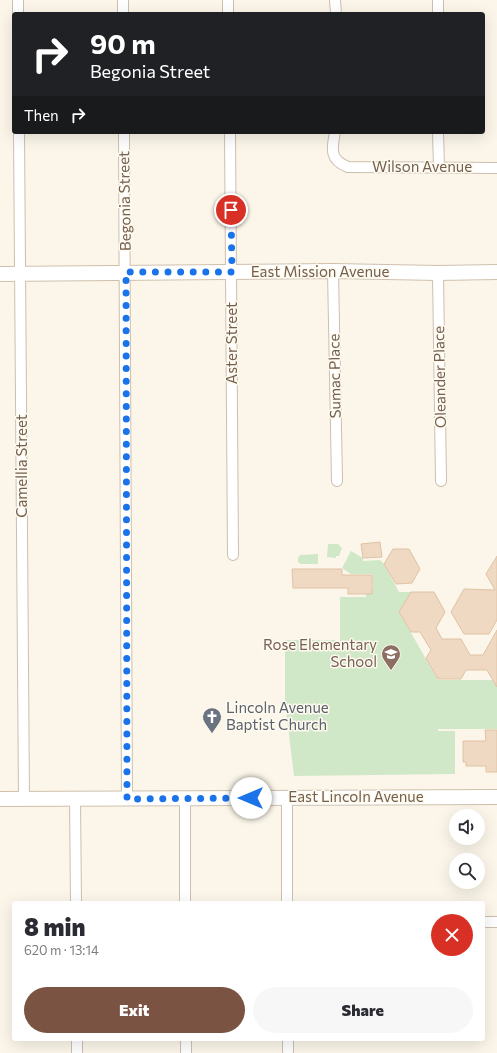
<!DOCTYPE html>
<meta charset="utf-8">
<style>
:root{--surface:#fff;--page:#f7f7f7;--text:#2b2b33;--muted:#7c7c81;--accent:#7b5343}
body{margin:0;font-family:Commissioner,sans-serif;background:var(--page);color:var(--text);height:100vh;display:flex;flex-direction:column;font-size:15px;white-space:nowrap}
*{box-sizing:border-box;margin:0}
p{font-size:13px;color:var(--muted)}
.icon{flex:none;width:22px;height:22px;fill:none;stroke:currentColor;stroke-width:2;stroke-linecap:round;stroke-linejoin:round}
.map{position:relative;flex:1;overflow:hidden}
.panel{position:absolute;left:12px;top:901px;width:473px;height:140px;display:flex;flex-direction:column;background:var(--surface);border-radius:4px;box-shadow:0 4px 16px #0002}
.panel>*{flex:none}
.banner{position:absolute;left:12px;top:12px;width:473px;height:122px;border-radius:4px;box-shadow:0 4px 16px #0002;background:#202124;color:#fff;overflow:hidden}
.controls{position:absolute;left:449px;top:809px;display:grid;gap:8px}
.controls a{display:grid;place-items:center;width:36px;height:36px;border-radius:50%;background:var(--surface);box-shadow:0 4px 16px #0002;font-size:20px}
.pin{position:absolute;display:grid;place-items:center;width:34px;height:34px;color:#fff;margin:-17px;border:2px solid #fff;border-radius:50%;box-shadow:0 1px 4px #0007}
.me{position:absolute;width:44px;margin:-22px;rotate:270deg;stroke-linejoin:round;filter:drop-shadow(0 0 3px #0008)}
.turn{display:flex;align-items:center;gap:14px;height:84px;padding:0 12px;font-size:18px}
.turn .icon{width:52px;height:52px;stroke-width:2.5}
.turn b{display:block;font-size:28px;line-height:34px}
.then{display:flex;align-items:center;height:38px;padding:0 12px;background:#0003;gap:8px;font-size:15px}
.round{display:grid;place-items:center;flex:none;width:42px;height:42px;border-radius:21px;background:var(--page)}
.head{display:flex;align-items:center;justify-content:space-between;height:68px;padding:0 12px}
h1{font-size:24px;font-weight:800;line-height:30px}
.primary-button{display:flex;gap:8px;margin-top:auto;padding:8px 12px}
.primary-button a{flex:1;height:46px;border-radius:24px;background:var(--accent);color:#fff;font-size:16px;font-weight:800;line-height:46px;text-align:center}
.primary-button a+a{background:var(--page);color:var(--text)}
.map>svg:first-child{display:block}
.green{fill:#d1e8c8}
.building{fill:#efd9c2;stroke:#e0c2a4}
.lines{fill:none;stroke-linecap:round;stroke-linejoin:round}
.minor-casing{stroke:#cdbfaf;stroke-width:12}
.secondary-casing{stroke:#cfc0ad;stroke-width:16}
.minor{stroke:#fff;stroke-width:10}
.secondary{stroke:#fff;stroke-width:14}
.route{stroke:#1a73e8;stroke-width:7;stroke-dasharray:0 12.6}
.labels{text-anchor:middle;stroke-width:3;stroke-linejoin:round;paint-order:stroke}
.street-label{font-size:15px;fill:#74604e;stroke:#fefaef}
.education-label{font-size:15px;fill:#785e54;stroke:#fefaef;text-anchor:end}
.worship-label{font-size:15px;fill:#5b616d;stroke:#fefaef;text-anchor:start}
</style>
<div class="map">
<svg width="497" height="1053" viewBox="0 0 497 1053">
<rect width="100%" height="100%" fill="#fbf6e9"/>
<g class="green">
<polygon points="328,544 338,544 342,548 339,556 336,556 336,558 327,557"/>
<polygon points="351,551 363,558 363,561 380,560 384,564 399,592 411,592 399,612 438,680 497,680 497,729 438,729 438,731 455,731 455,774 294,776 285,701 285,640 335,640 338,650 340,650 340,597 366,597 366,594 373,588 372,574 351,574 342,568"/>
<polygon points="318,554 318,564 301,564 298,562 298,558 300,555"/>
</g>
<g class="building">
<polygon points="380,542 382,557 363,558 361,544"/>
<polygon points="393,549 409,549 420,569 412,583 396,584 384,564"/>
<polygon points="497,556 497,620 489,634 464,634 451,612 464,589 495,590 486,574"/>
<polygon points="292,569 342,569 342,575 372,575 372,594 348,594 348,588 293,588"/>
<polygon points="411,592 434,592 445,612 436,628 442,639 461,639 470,655 483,655 497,630 497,687 487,670 466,670 461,679 438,679 426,658 431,650 420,632 411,632 399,612"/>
<polygon points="485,730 497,730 497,772 486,772 486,766 466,766 466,762 463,762 463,741 486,741"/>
</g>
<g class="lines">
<defs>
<g id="minor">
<polyline points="18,0 18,14"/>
<polyline points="123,0 123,14"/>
<polyline points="228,0 228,14"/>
<polyline points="335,0 336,14"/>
<polyline points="438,0 438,14"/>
<polyline points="19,132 24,799"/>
<polyline points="124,132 127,799"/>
<polyline points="230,132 233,555"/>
<path d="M335 132C332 148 329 160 348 167L497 168"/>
<polyline points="438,132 439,167"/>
<polyline points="333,271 337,481"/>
<polyline points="438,273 441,481"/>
<polyline points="287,797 287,903"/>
<polyline points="185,798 185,903"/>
<polyline points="75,799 76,903"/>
<polyline points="483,922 497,922"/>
<polyline points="77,1039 77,1053"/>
<polyline points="186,1039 186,1053"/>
<polyline points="288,1039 288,1051"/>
</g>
<g id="secondary">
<polyline points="0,274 333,271 438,273 497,272"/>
<polyline points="0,799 497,797"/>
</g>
</defs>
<use href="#minor" class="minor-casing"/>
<use href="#secondary" class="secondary-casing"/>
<use href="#minor" class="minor"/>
<use href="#secondary" class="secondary"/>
</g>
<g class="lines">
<polyline class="route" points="231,210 232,272 126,272 127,799 251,798"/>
</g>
<defs>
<symbol id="school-pin" viewBox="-11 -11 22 30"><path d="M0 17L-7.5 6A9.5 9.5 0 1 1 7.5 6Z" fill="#8d6e63" stroke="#fefaef"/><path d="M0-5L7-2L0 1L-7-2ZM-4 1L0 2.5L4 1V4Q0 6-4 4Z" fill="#fff"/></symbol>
<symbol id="church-pin" viewBox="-11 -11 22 30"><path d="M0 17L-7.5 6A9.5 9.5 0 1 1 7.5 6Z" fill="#6b7280" stroke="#fefaef"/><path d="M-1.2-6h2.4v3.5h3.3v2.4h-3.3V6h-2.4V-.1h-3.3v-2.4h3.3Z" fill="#fff"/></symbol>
</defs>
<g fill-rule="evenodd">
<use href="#school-pin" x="380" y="643" width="22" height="30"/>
<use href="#church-pin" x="201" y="706" width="22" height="30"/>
</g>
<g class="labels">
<g class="street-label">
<text x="422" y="172">Wilson Avenue</text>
<text transform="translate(125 201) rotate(-91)" y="5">Begonia Street</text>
<text x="320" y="277">East Mission Avenue</text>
<text transform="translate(232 343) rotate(-90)" y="5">Aster Street</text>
<text transform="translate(335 376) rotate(-91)" y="5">Sumac Place</text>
<text transform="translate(440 377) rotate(-91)" y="5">Oleander Place</text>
<text transform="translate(22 466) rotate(-90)" y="5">Camellia Street</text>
<text x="356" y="802">East Lincoln Avenue</text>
</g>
<g class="education-label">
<text x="377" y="650">Rose Elementary<tspan x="377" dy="17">School</tspan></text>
</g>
<g class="worship-label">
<text x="226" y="713">Lincoln Avenue<tspan x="226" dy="17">Baptist Church</tspan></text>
</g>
</g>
</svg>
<div class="controls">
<a><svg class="icon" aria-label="sound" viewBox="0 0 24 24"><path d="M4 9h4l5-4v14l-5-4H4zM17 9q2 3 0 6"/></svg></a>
<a><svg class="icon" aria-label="search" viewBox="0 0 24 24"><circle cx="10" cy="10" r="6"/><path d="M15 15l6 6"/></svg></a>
</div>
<div class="pin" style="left:231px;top:210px;background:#d93025"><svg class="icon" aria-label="arrive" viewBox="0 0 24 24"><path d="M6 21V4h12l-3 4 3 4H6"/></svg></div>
<svg class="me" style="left:251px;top:798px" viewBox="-20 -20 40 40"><circle r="19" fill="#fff"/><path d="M0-13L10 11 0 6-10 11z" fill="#1a73e8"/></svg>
<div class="banner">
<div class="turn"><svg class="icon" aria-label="right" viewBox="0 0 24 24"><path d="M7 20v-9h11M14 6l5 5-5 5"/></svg><div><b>90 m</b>Begonia Street</div></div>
<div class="then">Then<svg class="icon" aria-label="right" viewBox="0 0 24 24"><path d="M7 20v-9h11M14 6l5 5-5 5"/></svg></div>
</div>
<section class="panel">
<div class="head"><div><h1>8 min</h1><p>620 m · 13:14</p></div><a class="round" style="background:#d93025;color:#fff"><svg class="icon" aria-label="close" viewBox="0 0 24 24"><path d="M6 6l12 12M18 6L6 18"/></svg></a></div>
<div class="primary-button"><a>Exit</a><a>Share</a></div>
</section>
</div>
